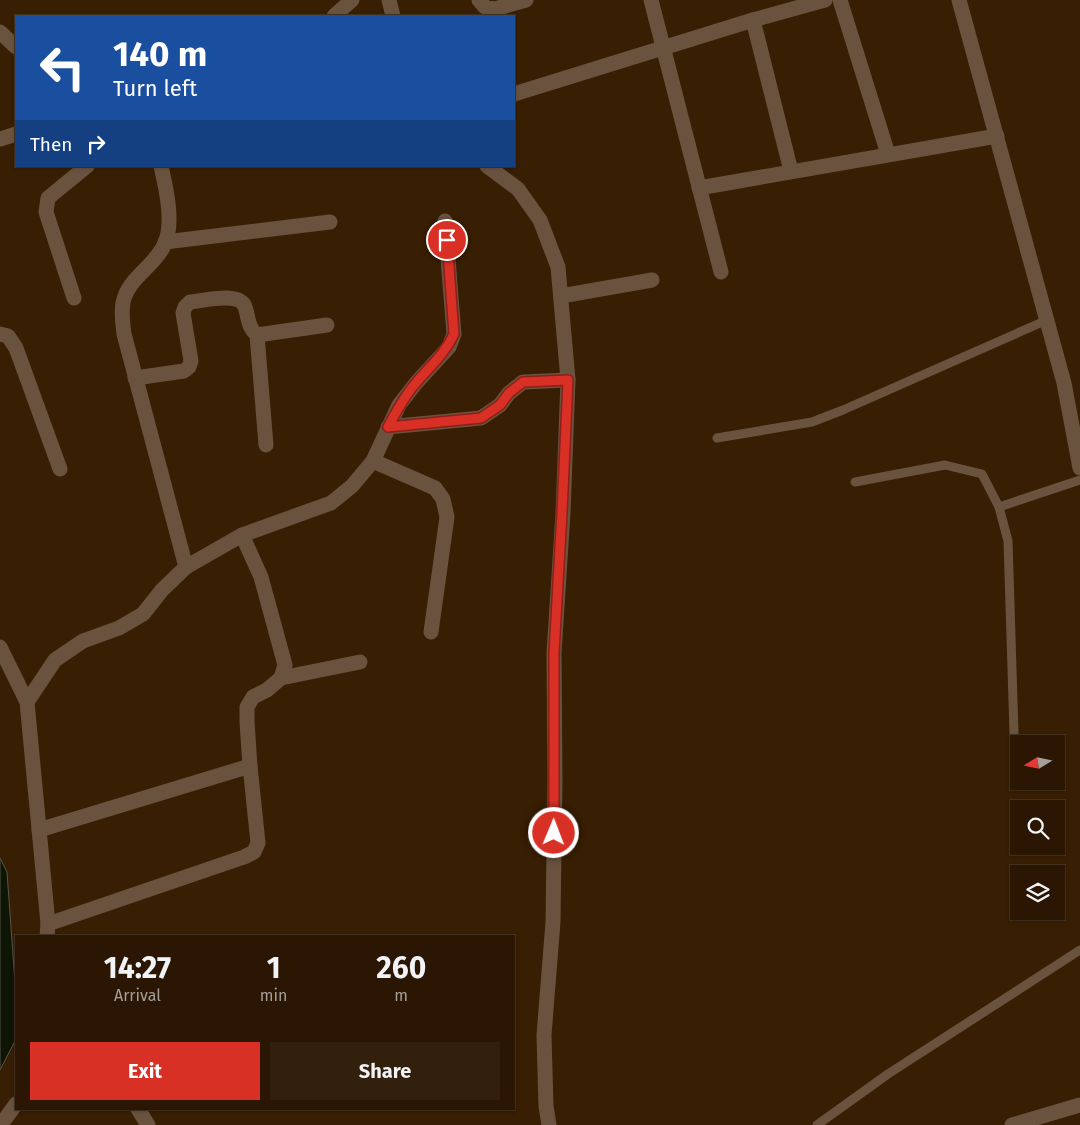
<!DOCTYPE html>
<style>
:root{--surface:#2a1602;--page:#321f0c;--text:#f1f3f6;--muted:#a59f99;--line:#463524;--accent:#d93025}
body{margin:0;font-family:"Fira Sans",sans-serif;background:var(--page);color:var(--text);height:100vh;display:flex;flex-direction:column;font-size:19px;white-space:nowrap}
*{box-sizing:border-box;margin:0}
p{font-size:16px;color:var(--muted)}
.icon{flex:none;width:28px;height:28px;fill:none;stroke:currentColor;stroke-width:2;stroke-linecap:round;stroke-linejoin:round}
.map{position:relative;flex:1;overflow:hidden}
.details{position:absolute;left:15px;top:935px;width:500px;height:175px;display:flex;flex-direction:column;background:var(--surface);border-radius:0px;box-shadow:0 1px 4px #0004,0 0 0 1px var(--line)}
.details>*{flex:none}
.banner{position:absolute;left:15px;top:15px;width:500px;height:152px;border-radius:0px;box-shadow:0 1px 4px #0004,0 0 0 1px var(--line);background:#1a4fa0;color:#fff;overflow:hidden}
.needle{width:32px;rotate:260deg}
.tools{position:absolute;left:1010px;top:735px;display:grid;gap:10px}
.tools a{display:grid;place-items:center;width:55px;height:55px;border-radius:0px;background:var(--surface);box-shadow:0 1px 4px #0004,0 0 0 1px var(--line);font-size:25px}
.pin{position:absolute;display:grid;place-items:center;width:42px;height:42px;color:#fff;margin:-21px;border:2px solid #fff;border-radius:50%;box-shadow:0 1px 5px #0007}
.me{position:absolute;width:55px;margin:-28px;rotate:1deg;stroke-linejoin:round;filter:drop-shadow(0 0 4px #0008)}
.turn{display:flex;align-items:center;gap:18px;height:105px;padding:0 15px;font-size:22px}
.turn .icon{width:65px;height:65px;stroke-width:2.5}
.turn b{display:block;font-size:35px;line-height:42px}
.then{display:flex;align-items:center;height:48px;padding:0 15px;background:#0003;gap:10px;font-size:19px}
.eta{display:flex;justify-content:space-evenly;align-items:center;height:85px;text-align:center}
.eta b{font-size:30px;font-weight:700;line-height:35px}
.cta{display:flex;gap:10px;margin-top:auto;padding:10px 15px}
.cta a{flex:1;height:58px;border-radius:0px;background:var(--accent);color:#fff;font-size:20px;font-weight:700;line-height:58px;text-align:center}
.cta a+a{background:var(--page);color:var(--text)}
.map>svg:first-child{display:block}
.water{fill:#0f1505;stroke:#565748}
.lines{fill:none;stroke-linecap:round;stroke-linejoin:round}
.service{stroke:#69533f;stroke-width:9}
.minor{stroke:#69533f;stroke-width:15}
.tertiary{stroke:#69533f;stroke-width:15}
.route-casing{stroke:#8d1f18;stroke-width:12}
.route{stroke:#d93025;stroke-width:9}
</style>
<div class="map">
<svg width="1080" height="1125" viewBox="0 0 1080 1125">
<rect width="100%" height="100%" fill="#381e02"/>
<polygon class="water" points="0,858 7,872 16,997 16,1039 0,1070"/>
<g class="lines">
<g class="service">
<polyline points="717,438 812,422 843,410 1047,320"/>
<polyline points="855,482 945,465 982,474 999,507 1008,541 1014,733"/>
<polyline points="999,507 1080,480"/>
<polyline points="817,1125 888,1074 1080,950"/>
</g>
<g class="minor">
<polyline points="389,0 393,16"/>
<polyline points="479,0 485,7 495,9 526,0"/>
<polyline points="651,0 721,272"/>
<polyline points="840,0 888,154"/>
<polyline points="959,0 1064,383 1080,468"/>
<polyline points="753,20 791,171"/>
<polyline points="514,94 753,20 825,0"/>
<polyline points="0,139 16,134"/>
<path d="M161 166C166 188 174 222 165 243 156 266 127 278 123 303 121 313 123 325 124 334L186 567"/>
<polyline points="487,166 518,189 540,220 558,267 568,380 563,513 554,653 555,780 553,922 544,1035 546,1106 549,1125"/>
<polyline points="699,188 997,136"/>
<polyline points="165,242 330,222"/>
<polyline points="561,296 652,280"/>
<polyline points="74,298 46,212 48,198 87,166"/>
<polyline points="0,334 8,336 16,348 60,469"/>
<polyline points="257,335 266,445"/>
<path d="M135 378 184 371 189 367 191 361 183 313 185 307 190 302C203 301 240 291 245 307 249 318 247 326 257 335L327 325"/>
<polyline points="388,427 481,418 500,405 509,393 523,382 568,380"/>
<polyline points="373,461 435,488 443,499 447,517 431,632"/>
<polyline points="0,647 27,702 48,924 47,936"/>
<polyline points="281,678 360,662"/>
<polyline points="27,702 55,660 83,641 119,628 143,614 162,590 186,567 242,535 331,503 352,486 373,461 399,405 416,383 449,347 454,334 445,221"/>
<polyline points="39,830 250,766"/>
<polyline points="48,924 244,857 254,852 258,843 250,766 247,722 247,707 253,697 267,690 281,678 285,665 261,577 242,535"/>
</g>
<g class="tertiary">
<polyline points="334,16 352,0"/>
<polyline points="0,32 16,47"/>
<polyline points="138,1109 148,1125"/>
<polyline points="0,1123 5,1119 16,1104"/>
<polyline points="1012,1125 1080,1105"/>
</g>
</g>
<g class="lines">
<defs>
<path id="route" d="M447 240 454 334C445 354 429 367 415 384 404 397 396 412 388 427L481 418 500 405 509 393 523 382 568 380 562 513 554 653V833"/>
</defs>
<use href="#route" class="route-casing"/>
<use href="#route" class="route"/>
</g>
</svg>
<div class="tools">
<a><svg class="needle" viewBox="-14 -14 28 28"><path d="M0-13l5 13h-10z" fill="#e53935"/><path d="M0 13l5-13h-10z" fill="#a59f99"/></svg></a>
<a><svg class="icon" aria-label="search" viewBox="0 0 24 24"><circle cx="10" cy="10" r="6"/><path d="M15 15l6 6"/></svg></a>
<a><svg class="icon" aria-label="layers" viewBox="0 0 24 24"><path d="M12 4l9 5-9 5-9-5zM3 14l9 5 9-5"/></svg></a>
</div>
<div class="pin" style="left:447px;top:240px;background:#d93025"><svg class="icon" aria-label="arrive" viewBox="0 0 24 24"><path d="M6 21V4h12l-3 4 3 4H6"/></svg></div>
<svg class="me" style="left:554px;top:833px" viewBox="-20 -20 40 40"><circle r="17" fill="#d93025" stroke="#fff" stroke-width="3"/><path d="M0-11L8 9 0 5-8 9z" fill="#fff"/></svg>
<div class="banner">
<div class="turn"><svg class="icon" aria-label="left" viewBox="0 0 24 24"><path d="M17 20v-9H6M10 6l-5 5 5 5"/></svg><div><b>140 m</b>Turn left</div></div>
<div class="then">Then<svg class="icon" aria-label="right" viewBox="0 0 24 24"><path d="M7 20v-9h11M14 6l5 5-5 5"/></svg></div>
</div>
<section class="details">
<div class="eta">
<div><b>14:27</b><p>Arrival</p></div>
<div><b>1</b><p>min</p></div>
<div><b>260</b><p>m</p></div>
</div>
<div class="cta"><a>Exit</a><a>Share</a></div>
</section>
</div>
